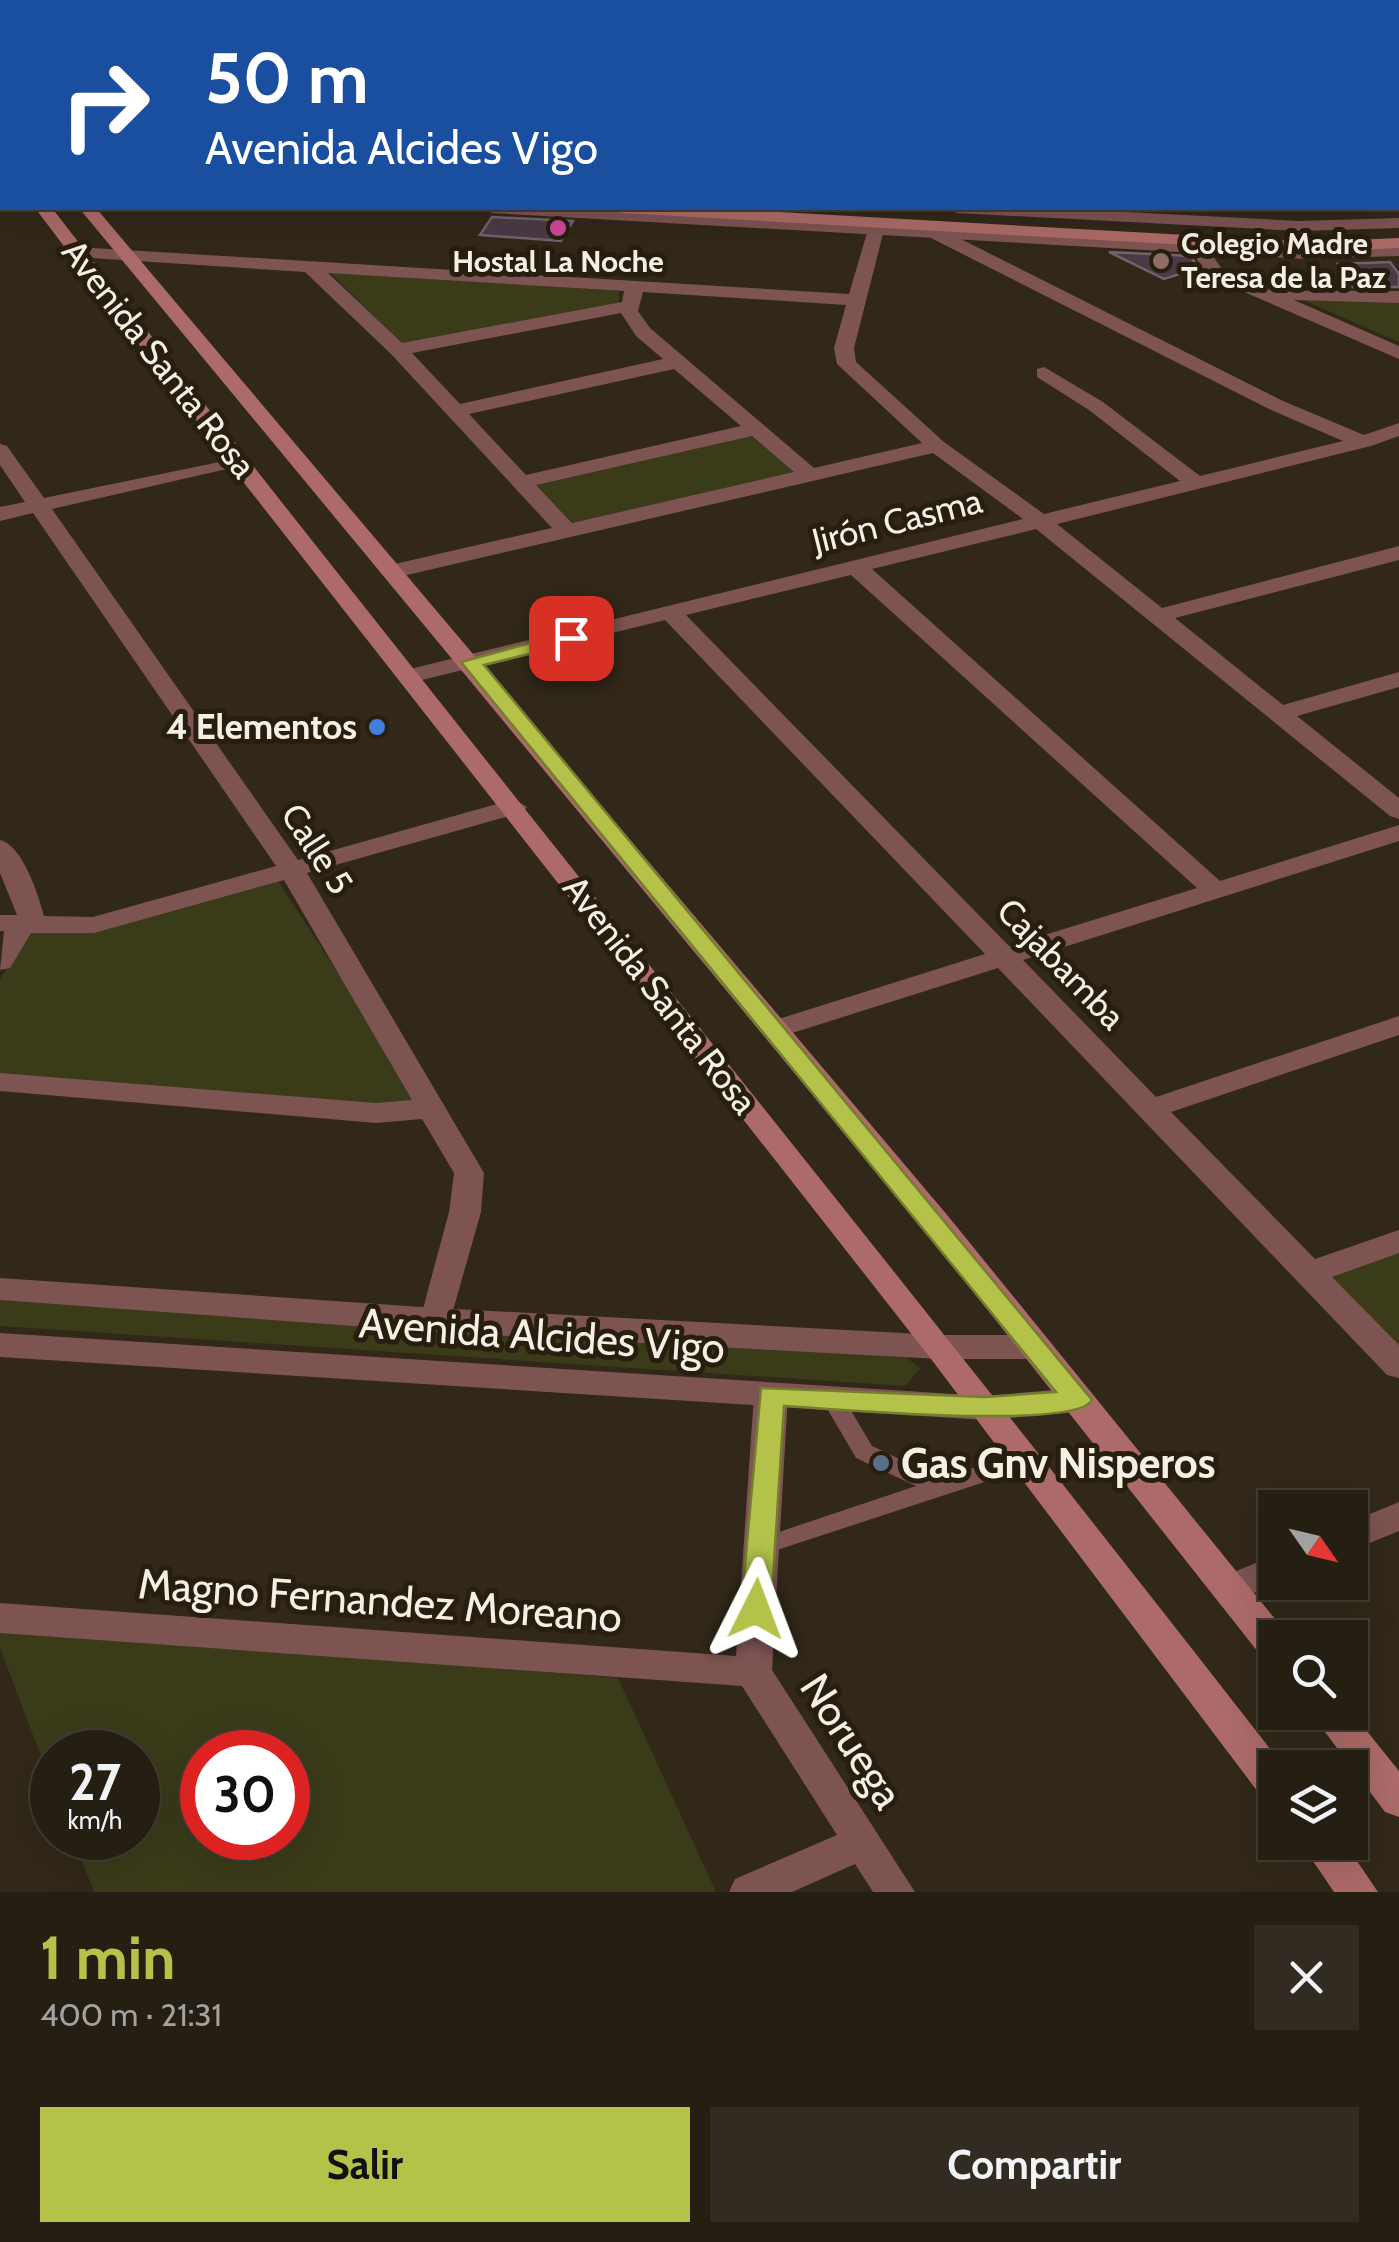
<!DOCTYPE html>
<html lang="es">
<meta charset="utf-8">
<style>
:root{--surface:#251e13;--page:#312b21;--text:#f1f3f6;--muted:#a3a2a0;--line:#423c33;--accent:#b4c24a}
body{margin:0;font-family:Cabin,sans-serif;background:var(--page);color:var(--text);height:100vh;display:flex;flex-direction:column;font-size:38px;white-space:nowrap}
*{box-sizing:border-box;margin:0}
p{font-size:32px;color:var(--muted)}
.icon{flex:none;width:55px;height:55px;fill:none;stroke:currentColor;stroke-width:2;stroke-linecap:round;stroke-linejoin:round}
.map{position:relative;height:1892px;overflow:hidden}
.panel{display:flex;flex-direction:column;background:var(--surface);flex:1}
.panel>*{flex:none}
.hud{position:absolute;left:0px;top:0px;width:1400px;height:210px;box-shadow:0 10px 40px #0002,0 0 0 2px var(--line);background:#1a4fa0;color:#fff;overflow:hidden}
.needle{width:65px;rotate:124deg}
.controls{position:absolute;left:1258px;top:1490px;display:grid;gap:20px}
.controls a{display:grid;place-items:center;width:110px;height:110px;border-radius:0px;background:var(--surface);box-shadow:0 10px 40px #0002,0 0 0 2px var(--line);font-size:50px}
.speed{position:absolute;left:30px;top:1730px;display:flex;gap:20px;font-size:50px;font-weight:700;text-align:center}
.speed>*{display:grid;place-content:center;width:130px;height:130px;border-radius:50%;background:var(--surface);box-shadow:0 10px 40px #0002,0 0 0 2px var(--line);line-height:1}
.speed small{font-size:25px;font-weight:400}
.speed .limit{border:15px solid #d22;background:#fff;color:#111}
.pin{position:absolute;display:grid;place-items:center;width:85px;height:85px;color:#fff;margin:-42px;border-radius:20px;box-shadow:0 5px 15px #0006}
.me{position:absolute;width:110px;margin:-55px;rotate:3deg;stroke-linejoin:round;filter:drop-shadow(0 0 8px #0008)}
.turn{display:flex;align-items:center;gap:35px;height:210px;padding:0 40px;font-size:45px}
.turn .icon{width:130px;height:130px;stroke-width:2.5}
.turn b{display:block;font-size:70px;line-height:85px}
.round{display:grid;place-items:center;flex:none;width:105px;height:105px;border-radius:0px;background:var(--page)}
.overview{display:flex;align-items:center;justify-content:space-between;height:170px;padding:0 40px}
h1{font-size:60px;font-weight:800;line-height:75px;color:var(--accent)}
.primary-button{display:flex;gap:20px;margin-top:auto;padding:20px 40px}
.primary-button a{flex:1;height:115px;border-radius:0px;background:var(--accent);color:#111;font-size:40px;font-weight:800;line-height:115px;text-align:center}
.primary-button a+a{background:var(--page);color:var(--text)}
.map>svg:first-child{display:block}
.green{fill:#393b19;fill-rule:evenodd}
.building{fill:#4a3a45;stroke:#73626d;stroke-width:2.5}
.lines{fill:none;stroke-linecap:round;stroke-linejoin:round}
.service{fill:#7d5452;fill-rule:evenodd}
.minor{fill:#7d5452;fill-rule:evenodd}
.tertiary{fill:#7d5452;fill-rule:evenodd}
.secondary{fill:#ac6b68;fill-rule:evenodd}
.route{fill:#b4c24a;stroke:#757e30;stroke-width:2.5}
.hotel-dot{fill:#d1479c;stroke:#271e10;stroke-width:4}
.education-dot{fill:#8d6e63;stroke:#271e10;stroke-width:4}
.shop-dot{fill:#3f7fe0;stroke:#271e10;stroke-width:4}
.service-dot{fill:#5c6f8a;stroke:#271e10;stroke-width:4}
.labels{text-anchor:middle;stroke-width:10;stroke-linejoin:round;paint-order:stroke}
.far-poi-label{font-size:30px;font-weight:bold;fill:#f5efe6;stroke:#271e10;text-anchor:start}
.street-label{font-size:35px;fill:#f5efe6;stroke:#271e10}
.poi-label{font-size:35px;font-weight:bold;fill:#f5efe6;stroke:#271e10;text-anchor:end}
.near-street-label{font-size:42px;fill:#f5efe6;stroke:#271e10}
.near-poi-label{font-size:42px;font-weight:bold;fill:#f5efe6;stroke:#271e10;text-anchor:start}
</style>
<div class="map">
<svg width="1399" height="1892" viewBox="0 0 1399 1892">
<rect width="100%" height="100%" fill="#312819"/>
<g class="green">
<polygon points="330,272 619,291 619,304 403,345"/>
<polygon points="1301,299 1399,301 1399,342"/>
<polygon points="751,436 796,473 573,523 535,484"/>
<polygon points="276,878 424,1105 372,1109 0,1076 0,980 29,930 92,931"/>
<polygon points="1399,1241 1399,1366 1310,1273"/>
<polygon points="0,1298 905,1356 920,1369 905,1386 0,1326"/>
<path d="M0 1628 618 1678 716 1892H94L73 1838H138V1752H52V1785L0 1648ZM202 1752H288V1838H202Z"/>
</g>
<g class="building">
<polygon points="492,217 573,221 561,241 480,235"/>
<polygon points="1109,252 1191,256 1198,268 1164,279"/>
<polygon points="1390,262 1399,274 1399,287 1353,287 1338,264"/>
</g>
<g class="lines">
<g class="service">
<rect x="0" y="130" width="2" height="8"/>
<polygon points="832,1390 840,1392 872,1446 940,1478 1025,1452 1033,1454 1036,1460 1033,1466 768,1553 760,1556 752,1553 749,1547 752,1541 916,1486 856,1458 821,1398 824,1392"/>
</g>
<g class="minor">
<polygon points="71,0 85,0 86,2 72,2"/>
<polygon points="399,0 417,0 418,2 400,2"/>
<polygon points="551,0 570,0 571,2 552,2"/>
<polygon points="722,0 741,0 742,2 723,2"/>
<polygon points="1063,0 1083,0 1084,2 1064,2"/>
<polygon points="1180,0 1201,0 1202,2 1181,2"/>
<polygon points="1355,0 1376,0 1377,2 1356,2"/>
<rect x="1398" y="3" width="1" height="8"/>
<rect x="1398" y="66" width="1" height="10"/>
<rect x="1398" y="132" width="1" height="11"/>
<path d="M869 226 884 230 854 348 856 362 944 442 1044 514 1180 481 1089 410 1037 377V369L1044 367 1103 402 1200 476 1343 441 1269 409 929 237V229H941L1283 401 1364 435 1399 423V436L1371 446 1057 524 1162 608 1399 546V560L1175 618 1283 705 1399 672V687L1297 716 1399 798V819L1390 816 1036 529 872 569 1220 881 1399 825V841L1023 960 1156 1097 1399 1016V1035L1171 1112 1315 1259 1399 1230V1253L1332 1277 1399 1345V1378L1387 1375 998 968 786 1035H766L762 1029 766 1023 985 954 665 620 410 683 398 676 402 671 1023 519 933 453 394 578 386 576V566L552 528 391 354 305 272 76 257 67 252 76 247 849 294ZM328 273 624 291 622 302 402 343ZM643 292 846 305 834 348 837 364 922 443 814 468 650 328 638 311ZM621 313 636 336 663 359 460 404 412 353ZM674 369 741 426 526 475 469 414ZM752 436 794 472 572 523 536 485ZM851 575 1197 888 1009 946 686 615Z"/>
<polygon points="1199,243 1205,244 1221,268 1274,291 1399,291 1399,303 1294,300 1399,346 1399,359 1207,276 1190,248"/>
<path d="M0 444 7 446 44 498 244 457V465L52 509 298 860 514 799 527 807 523 812 307 873 484 1173 481 1212 448 1328H424L420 1320 449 1212 454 1173 422 1119 376 1123 0 1091V1073L376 1103 412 1100 284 880 94 933H31L10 968 0 970 4 931H0V915H17L0 873V840C23 846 38 894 44 916L93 917 276 866 33 513 0 521V507L25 502 0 465Z"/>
<polygon points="771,1383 783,1386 788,1395 772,1670 915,1892 873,1892 855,1864 792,1892 729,1892 735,1879 837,1835 742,1686 0,1633 0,1603 736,1656 754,1395 759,1386"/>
<polygon points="1399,1502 1399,1531 1350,1551 1350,1522"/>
<polygon points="1275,1555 1275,1582 1280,1582 1230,1603 1217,1599 1212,1589 1217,1579"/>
</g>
<g class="tertiary">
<polygon points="0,92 2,93 2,105 0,104"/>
<rect x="0" y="139" width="2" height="10"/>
<rect x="0" y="174" width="2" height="10"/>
<polygon points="483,208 577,208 1305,249 1399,246 1399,256 1305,259 492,213"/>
<polygon points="948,208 1048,208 1299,221 1399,218 1399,228 1299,231 957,213"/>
<polygon points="0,1278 436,1308 940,1335 1035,1335 1047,1339 1051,1347 1047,1355 1035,1359 940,1359 436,1332 0,1300"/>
<polygon points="0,1333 985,1396 1078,1388 1090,1391 1095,1400 1090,1409 1078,1412 985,1420 0,1357"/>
</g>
<g class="secondary">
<polygon points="0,153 2,154 2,166 0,166"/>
<path d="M35 208H52C457 732 878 1244 1285 1768H1275V1800L1261 1796 928 1355 230 465Z"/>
<polygon points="79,208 96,208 948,1216 1288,1635 1275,1638 1275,1661 1262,1657 926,1232"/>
<polygon points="613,208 707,208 1311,242 1399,238 1399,248 1311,252 622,213"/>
<polygon points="1350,1710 1399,1771 1399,1817 1385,1812 1310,1712"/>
<polygon points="1300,1842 1344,1842 1378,1892 1334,1892"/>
</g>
</g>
<path class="route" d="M571 632 581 638 578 642 484 665 1092 1400C1075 1431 828 1408 784 1406L771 1609 767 1618 756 1621 746 1618 741 1609 761 1388 985 1397 1056 1392 461 662Z"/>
<circle class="hotel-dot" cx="558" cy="228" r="10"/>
<circle class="education-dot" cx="1161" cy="261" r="10"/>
<circle class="shop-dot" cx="377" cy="727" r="10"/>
<circle class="service-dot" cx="881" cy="1463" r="10"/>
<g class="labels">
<g class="far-poi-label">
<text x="1181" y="254">Colegio Madre<tspan x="1181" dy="34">Teresa de la Paz</tspan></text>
<text x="558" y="272" text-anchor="middle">Hostal La Noche</text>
</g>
<g class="street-label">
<text transform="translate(159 359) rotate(52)" y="12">Avenida Santa Rosa</text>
<text transform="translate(897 521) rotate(-14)" y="12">Jirón Casma</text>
<text transform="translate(317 849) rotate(57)" y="12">Calle 5</text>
<text transform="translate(1061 964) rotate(46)" y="12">Cajabamba</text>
<text transform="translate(660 995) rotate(52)" y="12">Avenida Santa Rosa</text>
</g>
<g class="poi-label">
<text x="357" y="739">4 Elementos</text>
</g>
<g class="near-street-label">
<text transform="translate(542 1335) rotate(4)" y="15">Avenida Alcides Vigo</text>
<text transform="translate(380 1600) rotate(4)" y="15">Magno Fernandez Moreano</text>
<text transform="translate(852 1741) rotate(57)" y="15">Noruega</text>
</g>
<g class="near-poi-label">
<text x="901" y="1478">Gas Gnv Nisperos</text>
</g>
</g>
</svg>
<div class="controls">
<a><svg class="needle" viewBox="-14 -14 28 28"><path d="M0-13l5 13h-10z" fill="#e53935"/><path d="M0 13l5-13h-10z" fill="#a3a2a0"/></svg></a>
<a><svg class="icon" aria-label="search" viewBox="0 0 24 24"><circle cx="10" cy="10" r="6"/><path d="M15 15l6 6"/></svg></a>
<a><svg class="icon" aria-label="layers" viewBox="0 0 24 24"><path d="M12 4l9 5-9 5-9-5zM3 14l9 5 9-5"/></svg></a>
</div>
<div class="speed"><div>27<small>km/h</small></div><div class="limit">30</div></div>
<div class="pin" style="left:571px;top:638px;background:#d93025"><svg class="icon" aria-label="arrive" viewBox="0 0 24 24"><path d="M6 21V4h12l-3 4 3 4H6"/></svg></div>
<svg class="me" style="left:756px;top:1609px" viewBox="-20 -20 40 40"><path d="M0-17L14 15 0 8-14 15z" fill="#b4c24a" stroke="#fff" stroke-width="4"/></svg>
<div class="hud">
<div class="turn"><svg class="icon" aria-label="right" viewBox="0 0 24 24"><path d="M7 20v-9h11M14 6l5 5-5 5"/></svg><div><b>50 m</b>Avenida Alcides Vigo</div></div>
</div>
</div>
<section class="panel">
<div class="overview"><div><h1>1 min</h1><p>400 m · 21:31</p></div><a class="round"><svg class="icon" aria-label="close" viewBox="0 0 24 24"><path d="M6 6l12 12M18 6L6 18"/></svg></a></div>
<div class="primary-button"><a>Salir</a><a>Compartir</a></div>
</section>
